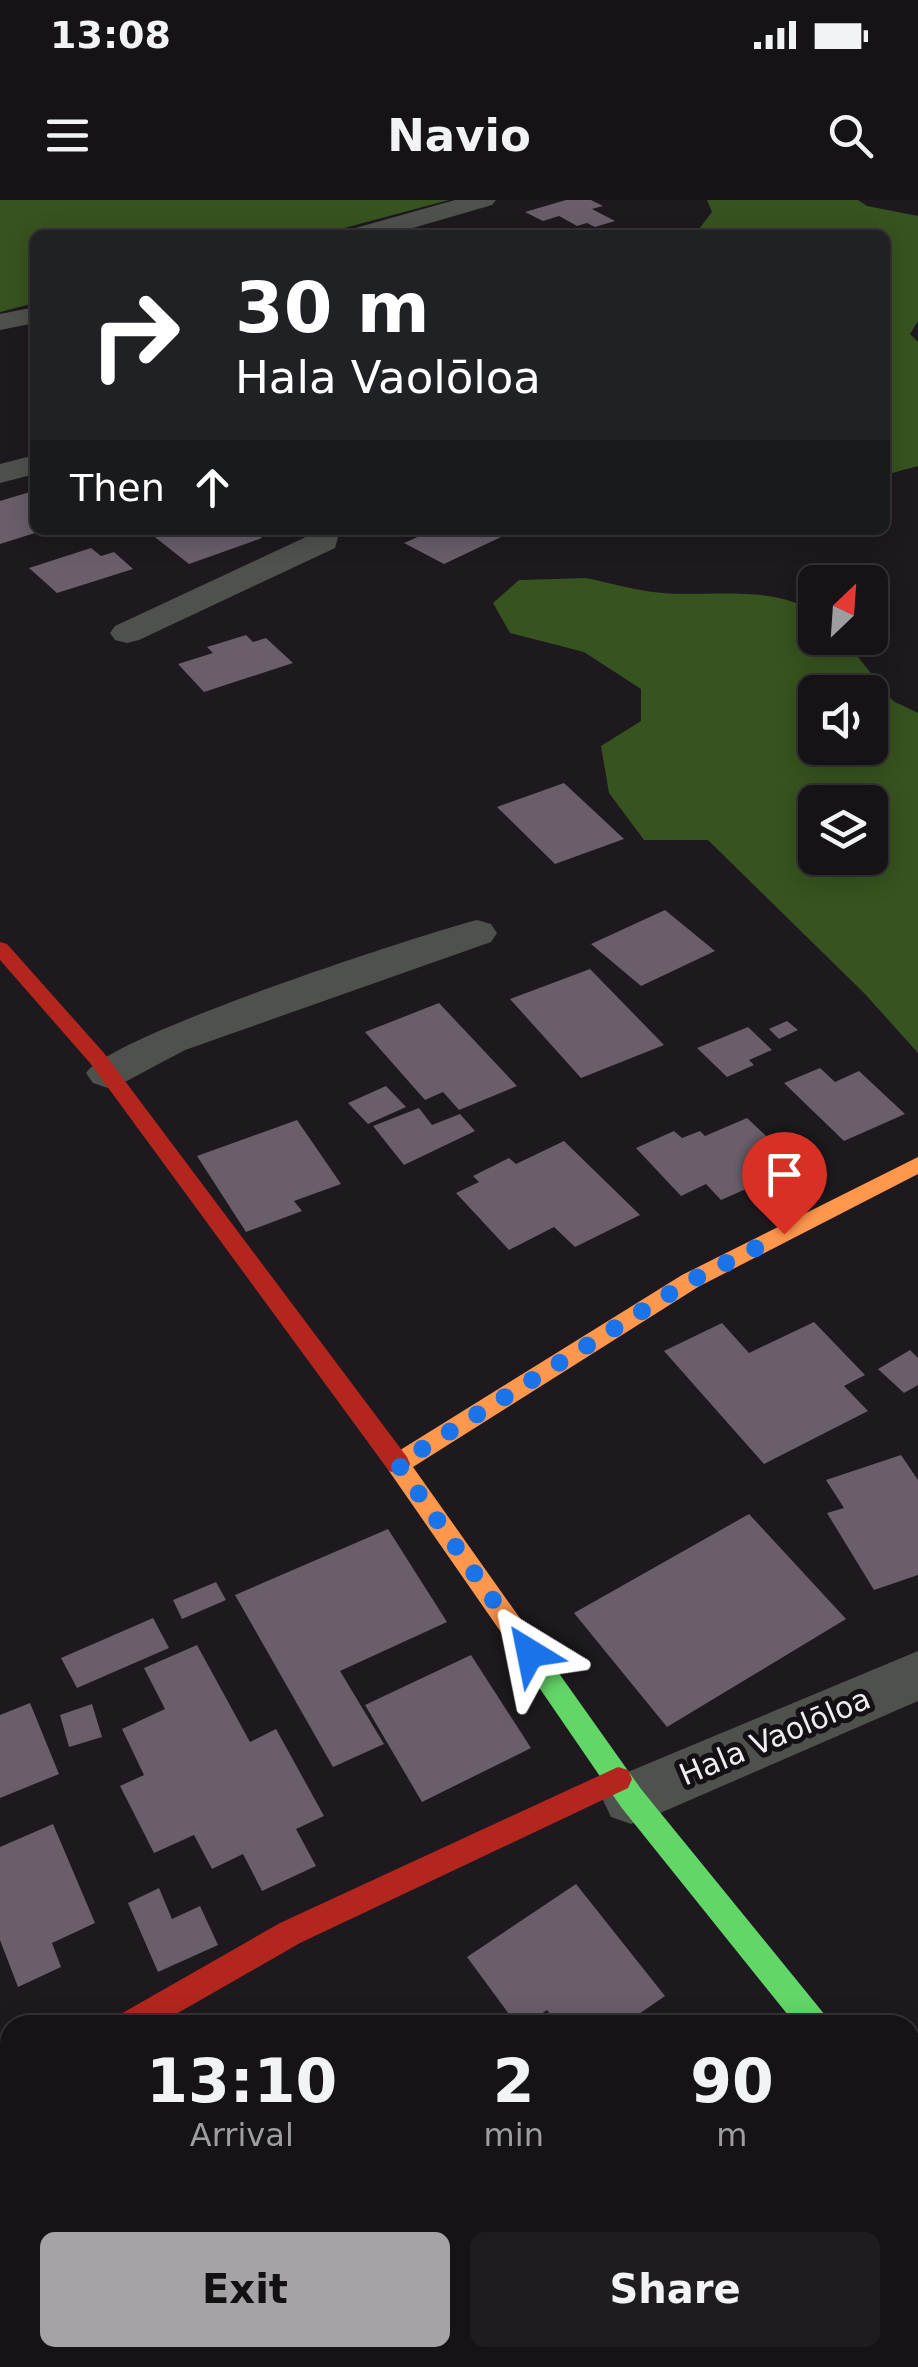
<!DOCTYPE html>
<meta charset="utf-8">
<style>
:root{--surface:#161316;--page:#1f1c1f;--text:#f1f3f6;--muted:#9e9ea1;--line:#353235;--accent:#a6a2a7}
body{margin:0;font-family:"DejaVu Sans",sans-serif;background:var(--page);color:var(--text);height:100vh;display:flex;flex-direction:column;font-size:38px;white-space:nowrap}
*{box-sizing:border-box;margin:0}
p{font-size:32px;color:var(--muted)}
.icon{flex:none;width:55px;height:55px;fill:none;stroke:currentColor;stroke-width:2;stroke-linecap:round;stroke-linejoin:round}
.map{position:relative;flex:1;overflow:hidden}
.sheet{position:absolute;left:0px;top:1815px;width:920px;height:352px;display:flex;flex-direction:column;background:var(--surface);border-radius:30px 30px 0 0;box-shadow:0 5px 25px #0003,0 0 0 2px var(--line)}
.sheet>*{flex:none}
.banner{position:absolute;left:30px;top:30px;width:860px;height:305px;border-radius:15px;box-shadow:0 5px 25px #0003,0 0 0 2px var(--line);background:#202124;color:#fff;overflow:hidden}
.needle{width:65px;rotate:25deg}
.fabs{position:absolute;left:798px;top:365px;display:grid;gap:20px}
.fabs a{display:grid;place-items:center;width:90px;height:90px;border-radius:15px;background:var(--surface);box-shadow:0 5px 25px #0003,0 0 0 2px var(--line);font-size:50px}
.pin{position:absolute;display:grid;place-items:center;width:85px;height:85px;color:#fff;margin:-102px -42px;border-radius:50% 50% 50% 0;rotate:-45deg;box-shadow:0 0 10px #0007}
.pin .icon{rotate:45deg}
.me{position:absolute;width:110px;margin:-55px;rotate:325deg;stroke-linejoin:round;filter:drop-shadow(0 0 8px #0008)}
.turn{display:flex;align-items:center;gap:35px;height:210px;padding:0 40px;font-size:45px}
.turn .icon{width:130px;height:130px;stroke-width:2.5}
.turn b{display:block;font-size:70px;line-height:85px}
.then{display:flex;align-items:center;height:95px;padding:0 40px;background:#0003;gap:20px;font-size:38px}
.eta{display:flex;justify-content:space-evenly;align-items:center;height:170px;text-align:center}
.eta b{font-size:60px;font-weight:700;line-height:70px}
.action{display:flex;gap:20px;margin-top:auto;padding:20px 40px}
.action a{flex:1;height:115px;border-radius:15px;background:var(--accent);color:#111;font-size:40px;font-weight:700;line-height:115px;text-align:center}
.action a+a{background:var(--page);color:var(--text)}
.status{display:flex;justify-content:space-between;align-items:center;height:70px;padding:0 50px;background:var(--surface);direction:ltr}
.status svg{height:28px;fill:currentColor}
header{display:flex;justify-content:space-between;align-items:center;height:130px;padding:0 40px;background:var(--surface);font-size:45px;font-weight:700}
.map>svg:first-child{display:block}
.forest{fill:#37531f;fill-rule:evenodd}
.building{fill:#695e6a}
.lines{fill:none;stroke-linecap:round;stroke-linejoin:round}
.street{fill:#4f524c;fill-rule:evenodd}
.fast{fill:#63d668;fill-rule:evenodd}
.slow{fill:#ff974d;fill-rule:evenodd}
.jam{fill:#b3261e;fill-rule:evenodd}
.route{stroke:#1a73e8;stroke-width:18;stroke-dasharray:0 32.4}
.labels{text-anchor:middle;stroke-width:10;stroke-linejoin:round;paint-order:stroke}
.street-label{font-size:30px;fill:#f0ecf1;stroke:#151016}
</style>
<div class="status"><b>13:08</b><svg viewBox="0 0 49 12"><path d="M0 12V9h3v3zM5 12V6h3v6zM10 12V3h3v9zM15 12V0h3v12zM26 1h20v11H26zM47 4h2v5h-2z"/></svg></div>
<header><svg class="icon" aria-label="menu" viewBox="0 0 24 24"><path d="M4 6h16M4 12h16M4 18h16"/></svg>Navio<svg class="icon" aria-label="search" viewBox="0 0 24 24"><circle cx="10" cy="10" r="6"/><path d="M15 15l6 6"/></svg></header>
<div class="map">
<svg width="918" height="2167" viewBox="0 0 918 2167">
<rect width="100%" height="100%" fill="#1d191e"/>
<g class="forest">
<polygon points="0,0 449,0 318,35 35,35 35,103 0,112"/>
<polygon points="707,0 858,0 867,6 918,16 918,121 910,134 918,142 918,266 885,275 885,35 687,35 699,29 712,12"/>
<path d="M586 378C611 383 637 391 663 393 706 397 780 384 815 414V438H843L893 501 918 513V853L865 794 708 640H644L609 593 601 546 641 521V489L584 452 510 433 493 403 519 380ZM870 492V548H815V492ZM815 602H870V658H815Z"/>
<polygon points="0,1930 10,1930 10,2158 340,2158 338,2167 0,2167"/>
</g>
<g class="building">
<polygon points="566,0 591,0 603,6 592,9 615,21 595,27 587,23 577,26 559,16 543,21 525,12"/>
<polygon points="33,291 35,333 0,344 0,301"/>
<polygon points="146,330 252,330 262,338 189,364"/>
<polygon points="410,330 516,330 444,364 404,343 420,336"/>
<polygon points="91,348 101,356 114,352 133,369 57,393 29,368"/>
<polygon points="246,435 253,442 266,438 293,463 204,492 178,464 213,453 207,447"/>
<polygon points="564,583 624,639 555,664 497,607"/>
<polygon points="665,710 715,751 641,786 591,744"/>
<polygon points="590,769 664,845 581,878 510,799"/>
<polygon points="439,803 517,886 459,910 443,892 425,900 365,832"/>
<polygon points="787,821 798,830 779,839 769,829"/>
<polygon points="748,827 772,850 749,860 754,865 727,877 697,848"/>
<polygon points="820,868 835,882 859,871 905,914 844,941 784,883"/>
<polygon points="386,886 406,907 368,924 348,903"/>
<polygon points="419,908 432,925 460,914 475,931 404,965 373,926"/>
<polygon points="747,918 781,950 758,960 773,977 721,1000 706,984 681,996 636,948 674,931 682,938 700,931 705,936"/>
<polygon points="297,920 341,984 294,1001 302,1011 246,1032 197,956"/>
<polygon points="564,941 640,1015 575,1047 554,1027 509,1050 456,993 479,982 473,976 509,958 516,964"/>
<polygon points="814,1122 865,1175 844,1186 868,1211 764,1264 664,1151 722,1123 749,1153"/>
<polygon points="910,1150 918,1158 918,1185 904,1193 878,1169"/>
<polygon points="901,1255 918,1280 918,1375 874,1390 827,1313 844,1308 826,1280"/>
<polygon points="749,1314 846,1419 667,1527 574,1413"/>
<polygon points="388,1329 447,1422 340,1471 384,1544 333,1567 235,1395"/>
<polygon points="216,1382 226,1400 182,1419 173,1400"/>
<polygon points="153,1418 169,1448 77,1488 61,1458"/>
<polygon points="197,1445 250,1542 276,1529 324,1616 296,1629 316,1666 262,1691 243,1654 212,1669 194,1635 154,1653 120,1586 144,1575 122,1529 165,1509 144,1468"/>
<polygon points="471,1455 531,1548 422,1602 365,1505"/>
<polygon points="30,1503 59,1574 0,1598 0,1515"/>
<polygon points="92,1504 102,1537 69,1547 60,1515"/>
<polygon points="53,1624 95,1723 52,1743 61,1767 18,1787 0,1740 0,1647"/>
<polygon points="576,1684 665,1796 623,1825 558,1825 547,1810 525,1825 517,1825 467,1757"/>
<polygon points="159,1688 172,1719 200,1706 218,1745 158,1772 128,1703"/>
</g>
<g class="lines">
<g class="street">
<polygon points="455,0 496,0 492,5 389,35 348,35 352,29"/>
<polygon points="35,107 35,123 0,130 0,114"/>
<polygon points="35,255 35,274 0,283 0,264"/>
<polygon points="308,330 340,330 335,348 139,440 127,443 115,440 110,433 115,426 308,336"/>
<path d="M477 720 491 724 497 733 491 742 185 850 123 883 108 888 93 883 86 873C109 836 419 735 477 720Z"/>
<polygon points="918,1451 918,1501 651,1617 631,1624 611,1617 602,1598 611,1579"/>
<polygon points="10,1857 10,1922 0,1926 0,1861"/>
<polygon points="910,1911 918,1914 918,1986 910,1982"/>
</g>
<polygon class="fast" points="532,1445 541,1448 641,1589 825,1815 830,1825 796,1825 621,1607 523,1464 519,1456 523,1448"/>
<polygon class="slow" points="918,957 918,974 698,1087 413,1267 541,1448 545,1456 541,1464 532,1467 523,1464 389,1271 386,1264 389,1257 682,1075"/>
<g class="jam">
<polygon points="0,742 7,744 104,853 407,1257 410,1264 407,1271 398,1274 389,1271 90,863 0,760"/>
<polygon points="618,1567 628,1570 632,1579 628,1588 300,1743 157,1825 114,1825 119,1815 280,1723"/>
</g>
</g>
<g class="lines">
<polyline class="route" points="530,1453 398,1264 690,1081 784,1034"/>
</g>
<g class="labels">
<g class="street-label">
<text transform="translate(775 1537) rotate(-23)" y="10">Hala Vaolōloa</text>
</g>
</g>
</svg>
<div class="fabs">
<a><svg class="needle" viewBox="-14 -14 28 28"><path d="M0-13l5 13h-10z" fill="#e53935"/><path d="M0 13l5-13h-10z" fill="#9e9ea1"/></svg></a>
<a><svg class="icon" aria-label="sound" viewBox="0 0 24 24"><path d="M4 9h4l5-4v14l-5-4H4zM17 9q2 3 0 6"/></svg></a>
<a><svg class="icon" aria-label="layers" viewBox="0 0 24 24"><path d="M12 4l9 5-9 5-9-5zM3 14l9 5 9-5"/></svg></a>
</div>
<div class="pin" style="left:784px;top:1034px;background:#d93025"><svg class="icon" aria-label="arrive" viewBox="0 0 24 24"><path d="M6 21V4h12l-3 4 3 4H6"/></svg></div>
<svg class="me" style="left:530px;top:1453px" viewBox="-20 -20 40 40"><path d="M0-17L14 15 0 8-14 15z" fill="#1a73e8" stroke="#fff" stroke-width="4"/></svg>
<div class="banner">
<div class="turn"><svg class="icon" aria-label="right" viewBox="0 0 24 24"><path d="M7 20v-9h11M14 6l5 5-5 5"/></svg><div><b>30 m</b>Hala Vaolōloa</div></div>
<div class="then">Then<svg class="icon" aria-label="ahead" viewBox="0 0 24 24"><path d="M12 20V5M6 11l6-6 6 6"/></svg></div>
</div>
<section class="sheet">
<div class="eta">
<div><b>13:10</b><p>Arrival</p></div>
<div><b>2</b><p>min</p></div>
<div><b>90</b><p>m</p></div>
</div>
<div class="action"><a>Exit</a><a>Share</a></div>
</section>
</div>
